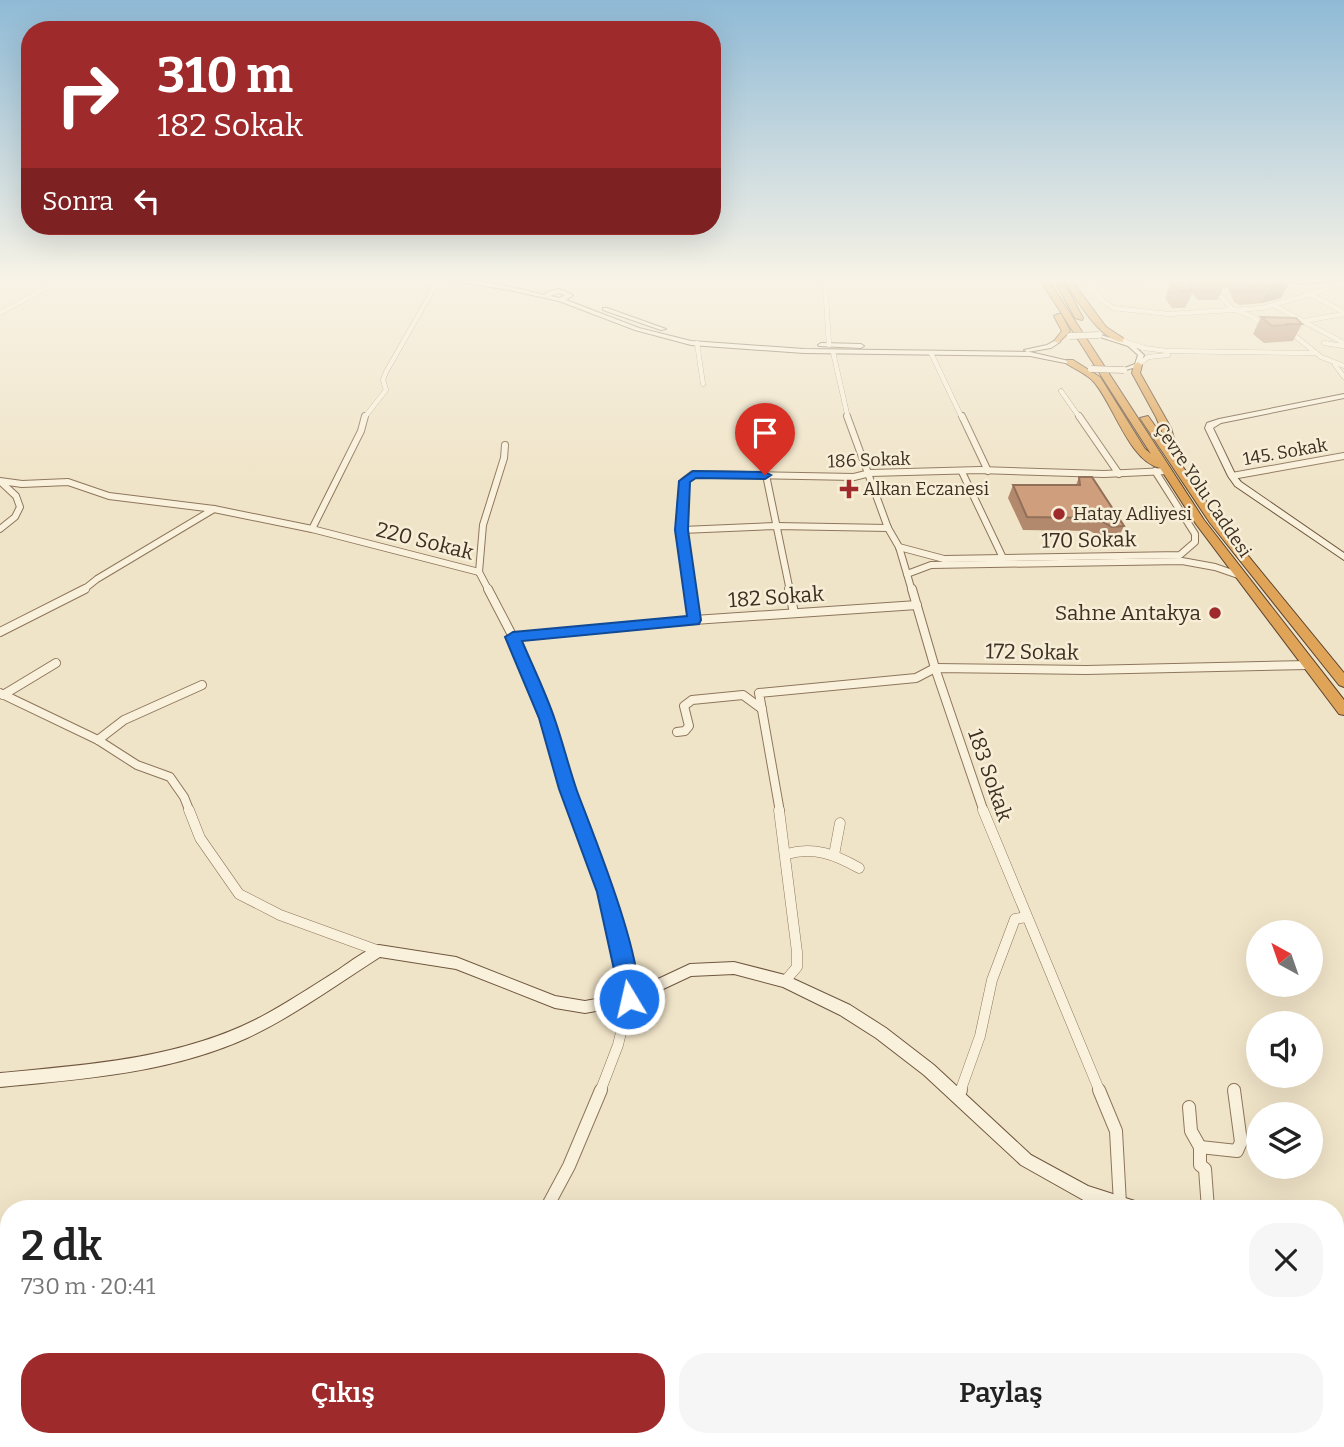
<!DOCTYPE html>
<html lang="tr">
<meta charset="utf-8">
<style>
:root{--surface:#fff;--page:#f6f6f6;--text:#222;--muted:#767676;--accent:#9e2a2b}
body{margin:0;font-family:Bitter,serif;background:var(--page);color:var(--text);height:100vh;display:flex;flex-direction:column;font-size:26px;white-space:nowrap}
*{box-sizing:border-box;margin:0}
p{font-size:23px;color:var(--muted)}
.icon{flex:none;width:38px;height:38px;fill:none;stroke:currentColor;stroke-width:2;stroke-linecap:round;stroke-linejoin:round}
.map{position:relative;flex:1;overflow:hidden}
.details{position:absolute;left:0px;top:1200px;width:1344px;height:247px;display:flex;flex-direction:column;background:var(--surface);border-radius:28px 28px 0 0;box-shadow:0 7px 28px #0002}
.details>*{flex:none}
.guide{position:absolute;left:21px;top:21px;width:700px;height:214px;border-radius:28px;box-shadow:0 7px 28px #0002;background:#9e2a2b;color:#fff;overflow:hidden}
.needle{width:46px;rotate:320deg}
.controls{position:absolute;left:1246px;top:920px;display:grid;gap:14px}
.controls a{display:grid;place-items:center;width:77px;height:77px;border-radius:50%;background:var(--surface);box-shadow:0 7px 28px #0002;font-size:35px}
.pin{position:absolute;display:grid;place-items:center;width:60px;height:60px;color:#fff;margin:-72px -30px;border-radius:50% 50% 50% 0;rotate:-45deg;box-shadow:0 0 7px #0007}
.pin .icon{rotate:45deg}
.me{position:absolute;width:77px;margin:-38px;rotate:351deg;stroke-linejoin:round;filter:drop-shadow(0 0 5px #0008)}
.turn{display:flex;align-items:center;gap:24px;height:147px;padding:0 21px;font-size:32px}
.turn .icon{width:91px;height:91px;stroke-width:2.5}
.turn b{display:block;font-size:49px;line-height:60px}
.then{display:flex;align-items:center;height:66px;padding:0 21px;background:#0003;gap:14px;font-size:26px}
.round{display:grid;place-items:center;flex:none;width:74px;height:74px;border-radius:28px;background:var(--page)}
.overview{display:flex;align-items:center;justify-content:space-between;height:119px;padding:0 21px}
h1{font-size:42px;font-weight:600;line-height:52px}
.primary-button{display:flex;gap:14px;margin-top:auto;padding:14px 21px}
.primary-button a{flex:1;height:80px;border-radius:28px;background:var(--accent);color:#fff;font-size:28px;font-weight:600;line-height:80px;text-align:center}
.primary-button a+a{background:var(--page);color:var(--text)}
.map>svg:first-child{display:block}
.lines{fill:none;stroke-linecap:round;stroke-linejoin:round}
.stream{stroke:#6f938a;stroke-width:2}
.street-far4-casing{stroke:#8d765c;stroke-width:5}
.street-far3-casing{stroke:#8d765c;stroke-width:8}
.street-far2-casing{stroke:#8d765c;stroke-width:10}
.street-far1-casing{stroke:#8d765c;stroke-width:11}
.street-casing{stroke:#8d765c;stroke-width:14}
.secondary-casing{stroke:#6f573f;stroke-width:2}
.highway-casing{stroke:#5b4430;stroke-width:2}
.street-far4{stroke:#faf1dc;stroke-width:4.5}
.street-far3{stroke:#faf1dc;stroke-width:6}
.street-far2{stroke:#faf1dc;stroke-width:8}
.street-far1{stroke:#faf1dc;stroke-width:10}
.street{stroke:#faf1dc;stroke-width:12}
.secondary{fill:#faf1dc;fill-rule:evenodd}
.highway{fill:#e0a458;fill-rule:evenodd}
.secondary-bridge-casing{stroke:#6f573f;stroke-width:7;stroke-linecap:butt}
.secondary-bridge{stroke:#faf1dc;stroke-width:6}
.wall{fill:#b2896c}
.shaded-wall{fill:#916f58}
.building{fill:#cf9f7d;stroke:#916f58;stroke-width:2}
.route{fill:#1a73e8;stroke:#114b97;stroke-width:2}
.poi-dot{fill:#9e2a2b;stroke:#f7eed8;stroke-width:2.5}
.labels{text-anchor:middle;stroke-width:5;stroke-linejoin:round;paint-order:stroke}
.far-street-label{font-size:18px;fill:#3d2e20;stroke:#f7eed8}
.far-poi-label{font-size:18px;fill:#3d2e20;stroke:#f7eed8;text-anchor:start}
.street-label{font-size:21px;fill:#3d2e20;stroke:#f7eed8}
.poi-label{font-size:21px;fill:#3d2e20;stroke:#f7eed8;text-anchor:end}
</style>
<div class="map">
<svg width="1344" height="1447" viewBox="0 0 1344 1447">
<rect width="100%" height="100%" fill="#f0e4c8"/>
<g class="lines">
<polyline class="stream" points="1287,281 1301,284 1344,281"/>
<defs>
<g id="street-far4">
<polyline points="825,281 829,345"/>
<polyline points="1081,281 1198,282"/>
<polyline points="1207,281 1231,308 1253,317 1266,329"/>
<polyline points="1087,282 1102,300 1113,308 1169,314 1263,308 1344,284"/>
<polyline points="1311,295 1344,312"/>
<polyline points="1275,306 1344,343"/>
<polyline points="0,313 59,281"/>
<polyline points="1304,321 1344,314"/>
<polyline points="1289,331 1321,357 1344,366"/>
<polyline points="1120,340 1144,348 1167,351 1315,353"/>
<polyline points="697,343 703,384"/>
<polyline points="1324,343 1344,346"/>
<polyline points="833,352 848,418"/>
<polyline points="931,353 962,418"/>
<polyline points="1138,365 1148,357 1168,355"/>
<polyline points="1335,365 1344,377"/>
<polyline points="1061,391 1080,418"/>
<polyline points="364,418 386,390 383,380 386,372 438,281"/>
</g>
<g id="street-far3">
<polyline points="847,416 888,528 899,547 912,591"/>
<polyline points="962,416 988,471"/>
<polyline points="1079,416 1119,474"/>
<polyline points="962,472 1003,558"/>
<polyline points="766,475 790,591"/>
<polyline points="1232,476 1344,456"/>
<polyline points="0,481 22,484 68,482 109,496 214,509 312,529 479,572"/>
<polyline points="0,529 15,517 20,507 16,496 2,483"/>
<polyline points="312,529 361,431 365,416"/>
<polyline points="682,530 776,526 888,528"/>
<polyline points="899,547 944,559 1180,555 1195,542 1195,534 1155,471"/>
<polyline points="479,572 489,591"/>
<polyline points="479,572 483,525 504,458 505,445"/>
<polyline points="907,574 931,565 1182,561 1215,567 1241,576"/>
<polyline points="82,591 97,579 214,509"/>
<polyline points="690,591 680,507 684,481 693,474 854,477 870,473 980,470 1104,474 1167,471"/>
</g>
<g id="street-far2">
<polyline points="488,589 513,637 547,718 576,812"/>
<polyline points="689,589 694,620"/>
<polyline points="789,589 794,613"/>
<polyline points="912,589 935,668 984,812"/>
<polyline points="0,632 85,589"/>
<polyline points="513,637 694,620 917,605"/>
<polyline points="0,693 98,740 137,765 170,777 184,797 190,812"/>
<polyline points="3,695 56,663"/>
<polyline points="677,732 685,731 689,726 684,706 692,700 743,695 762,709"/>
<polyline points="98,740 124,720 202,685"/>
<polyline points="780,812 759,693 916,678 935,668 1086,670 1308,665"/>
</g>
<g id="street-far1">
<polyline points="189,810 200,838 239,894 280,915 379,951"/>
<polyline points="576,810 612,909 629,999 618,1045 600,1092"/>
<polyline points="779,810 797,952 797,967 785,981"/>
<polyline points="983,810 1100,1092"/>
<path d="M787 854C814 846 836 855 859 868"/>
<polyline points="834,855 840,823"/>
<polyline points="960,1092 980,1036 992,980 1015,919 1026,917"/>
</g>
<g id="street">
<polyline points="1099,1090 1116,1131 1120,1204"/>
<polyline points="958,1097 961,1090"/>
<polyline points="1189,1107 1191,1131 1200,1147 1200,1165 1205,1169 1208,1209"/>
<polyline points="1200,1147 1237,1151 1241,1142 1234,1090"/>
<polyline points="546,1209 569,1166 601,1090"/>
<polyline points="338,1447 348,1438"/>
</g>
<g id="secondary">
<path d="M453 281C484 279 515 288 545 295L547 292 559 289 573 295 566 300 639 328 691 341 804 349 1030 352 1073 362 1070 364 1030 356 804 353 691 345 635 330 559 301 509 290ZM559 293 565 295 560 298 550 296Z"/>
<polygon points="603,308 607,308 666,329 661,330 603,310"/>
<polygon points="1097,334 1132,344 1144,355 1140,366 1122,371 1122,369 1135,364 1138,355 1128,346 1097,336"/>
<polygon points="1058,339 1060,340 1060,342 1051,348 1027,352 1024,350 1047,345"/>
<polygon points="821,343 861,344 864,346 861,348 819,346 818,345"/>
<polygon points="1344,394 1344,398 1221,423 1213,428 1236,476 1241,482 1344,553 1344,560 1235,486 1228,476 1205,428 1207,423 1219,419"/>
<path d="M379 945 456 957 555 996 585 1001 628 993 690 964 734 962 785 975 850 1005 886 1028 934 1065 1031 1155 1088 1186 1141 1203 1143 1209H1111L1085 1201 1021 1165 924 1075 876 1038 840 1015 783 987 734 974 691 976 629 1005 585 1013 555 1008 456 969 380 957C336 985 294 1016 247 1038 170 1073 83 1079 0 1087V1073C86 1065 177 1059 255 1020 284 1005 311 987 338 970 351 961 364 951 379 945Z"/>
<polygon points="1335,1262 1344,1264 1344,1280 1335,1278"/>
</g>
<g id="highway">
<path d="M1041 281H1049L1204 520 1344 700V715L1339 714 1196 524 1160 468C1129 461 1114 405 1094 382 1088 375 1075 369 1067 364V360H1073L1100 377 1145 449 1151 454Z"/>
<polygon points="1055,281 1063,281 1083,318 1082,320 1075,318"/>
<path d="M1064 281H1072L1106 327 1123 338V342C1101 342 1076 298 1064 281Z"/>
<polygon points="1058,314 1061,314 1070,331 1058,343 1054,341 1062,331 1054,316"/>
<polygon points="1138,362 1142,365 1140,373 1171,428 1181,464 1218,519 1344,673 1344,687 1339,685 1210,523 1140,418 1148,416 1167,443 1156,417 1132,373 1134,365"/>
</g>
</defs>
<use href="#street-far4" class="street-far4-casing"/>
<use href="#street-far3" class="street-far3-casing"/>
<use href="#street-far2" class="street-far2-casing"/>
<use href="#street-far1" class="street-far1-casing"/>
<use href="#street" class="street-casing"/>
<use href="#secondary" class="secondary-casing"/>
<use href="#highway" class="highway-casing"/>
<use href="#street-far4" class="street-far4"/>
<use href="#street-far3" class="street-far3"/>
<use href="#street-far2" class="street-far2"/>
<use href="#street-far1" class="street-far1"/>
<use href="#street" class="street"/>
<use href="#secondary" class="secondary"/>
<use href="#highway" class="highway"/>
<defs>
<g id="secondary-bridge">
<polyline points="1070,336 1099,335"/>
<polyline points="1091,369 1124,370"/>
</g>
</defs>
<use href="#secondary-bridge" class="secondary-bridge-casing"/>
<use href="#secondary-bridge" class="secondary-bridge"/>
</g>
<g class="wall">
<polygon points="1190,281 1290,281 1281,298 1262,303 1240,305 1234,302 1228,288 1223,288 1218,300 1198,300 1192,293 1185,308 1172,308 1165,298 1171,282 1188,285"/>
<polygon points="1261,317 1302,324 1293,341 1264,343 1253,334"/>
<polygon points="1079,477 1124,526 1118,539 1106,540 1090,531 1023,530 1008,498 1013,485 1076,485"/>
</g>
<polygon class="shaded-wall" points="1285,281 1290,281 1281,298 1262,303 1271,285"/>
<g class="building">
<polygon points="1241,281 1285,281 1271,285 1248,286 1242,284"/>
<polygon points="1171,282 1186,282 1192,291 1179,291"/>
<polygon points="1261,317 1296,318 1302,324 1285,324 1287,325 1272,326"/>
<polygon points="1079,477 1092,477 1124,526 1112,527 1096,518 1027,517 1013,485 1080,485"/>
</g>
<linearGradient id="sky" x2="0" y2="1"><stop stop-color="#8fbad6"/><stop offset="0.58" stop-color="#f8f3e6"/><stop offset="1" stop-color="#f8f3e6" stop-opacity="0"/></linearGradient>
<rect width="1344" height="483" fill="url(#sky)"/>
<path class="route" d="M693 471 765 472 771 475 765 479 696 478 690 482 688 530 701 620 699 624 522 641C533 667 546 693 555 720 563 743 569 768 577 791 591 829 651 974 636 1006L629 1009 622 1006 597 892 559 789 539 718 505 637 513 632 687 616 675 530 679 481Z"/>
<g class="poi-dot">
<path d="M845.5 478.5h7v7h7v7h-7v7h-7v-7h-7v-7h7z"/>
<circle cx="1059" cy="514" r="7"/>
<circle cx="1215" cy="613" r="7"/>
</g>
<g class="labels">
<g class="far-street-label">
<text transform="translate(1285 452) rotate(-10)" y="6">145. Sokak</text>
<text transform="translate(869 460) rotate(-2)" y="6">186 Sokak</text>
<text transform="translate(1203 490) rotate(56)" y="6">Çevre Yolu Caddesi</text>
</g>
<g class="far-poi-label">
<text x="863" y="495">Alkan Eczanesi</text>
<text x="1073" y="520">Hatay Adliyesi</text>
</g>
<g class="street-label">
<text transform="translate(1089 540) rotate(-1)" y="7">170 Sokak</text>
<text transform="translate(425 541) rotate(14)" y="7">220 Sokak</text>
<text transform="translate(776 597) rotate(-4)" y="7">182 Sokak</text>
<text transform="translate(1032 652) rotate(1)" y="7">172 Sokak</text>
<text transform="translate(990 775) rotate(71)" y="7">183 Sokak</text>
</g>
<g class="poi-label">
<text x="1201" y="620">Sahne Antakya</text>
</g>
</g>
</svg>
<div class="controls">
<a><svg class="needle" viewBox="-14 -14 28 28"><path d="M0-13l5 13h-10z" fill="#e53935"/><path d="M0 13l5-13h-10z" fill="#767676"/></svg></a>
<a><svg class="icon" aria-label="sound" viewBox="0 0 24 24"><path d="M4 9h4l5-4v14l-5-4H4zM17 9q2 3 0 6"/></svg></a>
<a><svg class="icon" aria-label="layers" viewBox="0 0 24 24"><path d="M12 4l9 5-9 5-9-5zM3 14l9 5 9-5"/></svg></a>
</div>
<div class="pin" style="left:765px;top:475px;background:#d93025"><svg class="icon" aria-label="arrive" viewBox="0 0 24 24"><path d="M6 21V4h12l-3 4 3 4H6"/></svg></div>
<svg class="me" style="left:629px;top:999px" viewBox="-20 -20 40 40"><circle r="17" fill="#1a73e8" stroke="#fff" stroke-width="3"/><path d="M0-11L8 9 0 5-8 9z" fill="#fff"/></svg>
<div class="guide">
<div class="turn"><svg class="icon" aria-label="right" viewBox="0 0 24 24"><path d="M7 20v-9h11M14 6l5 5-5 5"/></svg><div><b>310 m</b>182 Sokak</div></div>
<div class="then">Sonra<svg class="icon" aria-label="left" viewBox="0 0 24 24"><path d="M17 20v-9H6M10 6l-5 5 5 5"/></svg></div>
</div>
<section class="details">
<div class="overview"><div><h1>2 dk</h1><p>730 m · 20:41</p></div><a class="round"><svg class="icon" aria-label="close" viewBox="0 0 24 24"><path d="M6 6l12 12M18 6L6 18"/></svg></a></div>
<div class="primary-button"><a>Çıkış</a><a>Paylaş</a></div>
</section>
</div>
